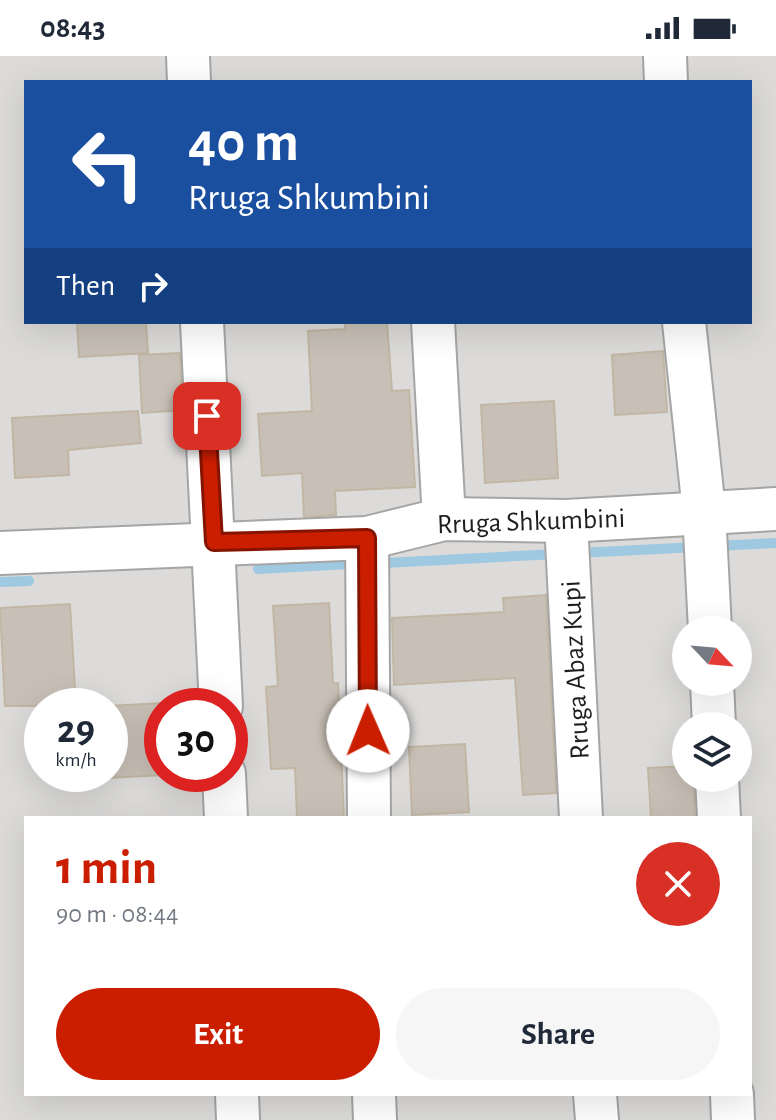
<!DOCTYPE html>
<meta charset="utf-8">
<style>
:root{--surface:#fff;--page:#f6f6f7;--text:#1f2937;--muted:#747a83;--accent:#cb1e00}
body{margin:0;font-family:"Alegreya Sans",sans-serif;background:var(--page);color:var(--text);height:100vh;display:flex;flex-direction:column;font-size:30px;white-space:nowrap}
*{box-sizing:border-box;margin:0}
p{font-size:26px;color:var(--muted)}
.icon{flex:none;width:44px;height:44px;fill:none;stroke:currentColor;stroke-width:2;stroke-linecap:round;stroke-linejoin:round}
.map{position:relative;flex:1;overflow:hidden}
.drawer{position:absolute;left:24px;top:760px;width:728px;height:280px;display:flex;flex-direction:column;background:var(--surface);border-radius:0px;box-shadow:0 8px 32px #0002}
.drawer>*{flex:none}
.banner{position:absolute;left:24px;top:24px;width:728px;height:244px;border-radius:0px;box-shadow:0 8px 32px #0002;background:#1a4fa0;color:#fff;overflow:hidden}
.needle{width:52px;rotate:116deg}
.controls{position:absolute;left:672px;top:560px;display:grid;gap:16px}
.controls a{display:grid;place-items:center;width:80px;height:80px;border-radius:50%;background:var(--surface);box-shadow:0 8px 32px #0002;font-size:40px}
.speed{position:absolute;left:24px;top:632px;display:flex;gap:16px;font-size:40px;font-weight:700;text-align:center}
.speed>*{display:grid;place-content:center;width:104px;height:104px;border-radius:50%;background:var(--surface);box-shadow:0 8px 32px #0002;line-height:1}
.speed small{font-size:20px;font-weight:400}
.speed .limit{border:12px solid #d22;background:#fff;color:#111}
.pin{position:absolute;display:grid;place-items:center;width:68px;height:68px;color:#fff;margin:-34px;border-radius:16px;box-shadow:0 4px 12px #0006}
.me{position:absolute;width:88px;margin:-44px;rotate:359deg;stroke-linejoin:round;filter:drop-shadow(0 0 6px #0008)}
.turn{display:flex;align-items:center;gap:28px;height:168px;padding:0 32px;font-size:36px}
.turn .icon{width:104px;height:104px;stroke-width:2.5}
.turn b{display:block;font-size:56px;line-height:68px}
.then{display:flex;align-items:center;height:76px;padding:0 32px;background:#0003;gap:16px;font-size:30px}
.round{display:grid;place-items:center;flex:none;width:84px;height:84px;border-radius:42px;background:var(--page)}
.head{display:flex;align-items:center;justify-content:space-between;height:136px;padding:0 32px}
h1{font-size:48px;font-weight:600;line-height:60px;color:var(--accent)}
.button{display:flex;gap:16px;margin-top:auto;padding:16px 32px}
.button a{flex:1;height:92px;border-radius:48px;background:var(--accent);color:#fff;font-size:32px;font-weight:600;line-height:92px;text-align:center}
.button a+a{background:var(--page);color:var(--text)}
.status{display:flex;justify-content:space-between;align-items:center;height:56px;padding:0 40px;background:var(--surface);direction:ltr}
.status svg{height:22px;fill:currentColor}
.map>svg:first-child{display:block}
.residential{fill:#dcdbda;fill-rule:evenodd}
.lines{fill:none;stroke-linecap:round;stroke-linejoin:round}
.stream{stroke:#9fc8e1;stroke-width:10}
.building{fill:#c8c0b6;stroke:#c2b6a4;stroke-width:2}
.minor-casing{stroke:#a5a5a5;stroke-width:46}
.minor{stroke:#fff;stroke-width:42}
.route-casing{stroke:#841400;stroke-width:20}
.route{stroke:#cb1e00;stroke-width:14}
.labels{text-anchor:middle;stroke-width:6;stroke-linejoin:round;paint-order:stroke}
.street-label{font-size:28px;fill:#1e1e1e;stroke:#fff}
</style>
<div class="status"><b>08:43</b><svg viewBox="0 0 49 12"><path d="M0 12V9h3v3zM5 12V6h3v6zM10 12V3h3v9zM15 12V0h3v12zM26 1h20v11H26zM47 4h2v5h-2z"/></svg></div>
<div class="map">
<svg width="776" height="1064" viewBox="0 0 776 1064">
<rect width="100%" height="100%" fill="#f0ede3"/>
<path class="residential" d="M0 0H776V1064H0ZM26 26H750V266H26ZM686 574H738V626H686ZM42 650H110V718H42ZM162 650H230V718H162ZM686 670H738V722H686ZM26 762H750V1038H26Z"/>
<g class="lines">
<g class="stream">
<polyline points="717,490 776,487"/>
<polyline points="578,497 698,491"/>
<polyline points="385,507 556,498"/>
<polyline points="258,513 350,508"/>
<polyline points="0,526 29,525"/>
</g>
</g>
<g class="building">
<polygon points="77,266 146,266 148,297 79,301"/>
<polygon points="345,266 387,266 392,335 409,334 415,431 335,435 336,459 304,461 302,417 262,420 258,358 312,355 308,275 345,273"/>
<polygon points="663,295 667,356 615,359 612,299"/>
<polygon points="180,297 182,354 142,357 139,299"/>
<polygon points="554,345 558,422 485,427 481,349"/>
<polygon points="138,355 141,387 68,394 69,419 15,422 12,362"/>
<polygon points="546,539 556,737 523,739 515,622 394,629 392,562 504,556 503,542"/>
<polygon points="329,547 333,627 338,627 344,762 297,762 295,712 271,713 266,631 278,630 273,550"/>
<polygon points="70,548 76,650 5,650 0,552"/>
<polygon points="162,647 162,719 110,722 110,650"/>
<polygon points="465,688 469,756 412,759 409,691"/>
<polygon points="686,710 686,722 693,722 695,762 651,762 648,712"/>
</g>
<g class="lines">
<defs>
<g id="minor">
<polyline points="188,0 189,26"/>
<polyline points="665,0 666,26"/>
<polyline points="202,266 221,650"/>
<polyline points="433,266 444,463"/>
<polyline points="684,266 704,455 710,574"/>
<polyline points="566,465 581,762"/>
<polyline points="367,482 369,762"/>
<polyline points="0,497 367,482 444,463 566,465 776,453"/>
<polyline points="712,626 714,670"/>
<polyline points="224,718 226,762"/>
<polyline points="717,722 719,762"/>
<polyline points="237,1038 238,1064"/>
<polyline points="374,1038 375,1064"/>
<polyline points="595,1038 597,1064"/>
<polyline points="732,1038 733,1064"/>
</g>
</defs>
<use href="#minor" class="minor-casing"/>
<use href="#minor" class="minor"/>
</g>
<g class="lines">
<defs>
<polyline id="route" points="207,360 214,486 367,482 368,675"/>
</defs>
<use href="#route" class="route-casing"/>
<use href="#route" class="route"/>
</g>
<g class="labels">
<g class="street-label">
<text transform="translate(531 464) rotate(-2)" y="10">Rruga Shkumbini</text>
<text transform="translate(574 614) rotate(-93)" y="10">Rruga Abaz Kupi</text>
</g>
</g>
</svg>
<div class="controls">
<a><svg class="needle" viewBox="-14 -14 28 28"><path d="M0-13l5 13h-10z" fill="#e53935"/><path d="M0 13l5-13h-10z" fill="#747a83"/></svg></a>
<a><svg class="icon" aria-label="layers" viewBox="0 0 24 24"><path d="M12 4l9 5-9 5-9-5zM3 14l9 5 9-5"/></svg></a>
</div>
<div class="speed"><div>29<small>km/h</small></div><div class="limit">30</div></div>
<div class="pin" style="left:207px;top:360px;background:#d93025"><svg class="icon" aria-label="arrive" viewBox="0 0 24 24"><path d="M6 21V4h12l-3 4 3 4H6"/></svg></div>
<svg class="me" style="left:368px;top:675px" viewBox="-20 -20 40 40"><circle r="19" fill="#fff"/><path d="M0-13L10 11 0 6-10 11z" fill="#cb1e00"/></svg>
<div class="banner">
<div class="turn"><svg class="icon" aria-label="left" viewBox="0 0 24 24"><path d="M17 20v-9H6M10 6l-5 5 5 5"/></svg><div><b>40 m</b>Rruga Shkumbini</div></div>
<div class="then">Then<svg class="icon" aria-label="right" viewBox="0 0 24 24"><path d="M7 20v-9h11M14 6l5 5-5 5"/></svg></div>
</div>
<section class="drawer">
<div class="head"><div><h1>1 min</h1><p>90 m · 08:44</p></div><a class="round" style="background:#d93025;color:#fff"><svg class="icon" aria-label="close" viewBox="0 0 24 24"><path d="M6 6l12 12M18 6L6 18"/></svg></a></div>
<div class="button"><a>Exit</a><a>Share</a></div>
</section>
</div>
